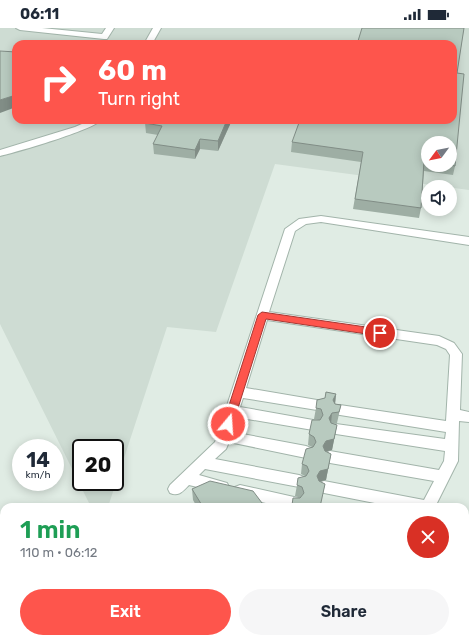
<!DOCTYPE html>
<meta charset="utf-8">
<style>
:root{--surface:#fff;--page:#f6f6f7;--text:#1f2937;--muted:#747a83;--accent:#fe554c}
body{margin:0;font-family:Rubik,sans-serif;background:var(--page);color:var(--text);height:100vh;display:flex;flex-direction:column;font-size:15px;white-space:nowrap}
*{box-sizing:border-box;margin:0}
p{font-size:13px;color:var(--muted)}
.icon{flex:none;width:22px;height:22px;fill:none;stroke:currentColor;stroke-width:2;stroke-linecap:round;stroke-linejoin:round}
.map{position:relative;flex:1;overflow:hidden}
.details{position:absolute;left:0px;top:475px;width:469px;height:140px;display:flex;flex-direction:column;background:var(--surface);border-radius:12px 12px 0 0;box-shadow:0 2px 10px #0003}
.details>*{flex:none}
.guide{position:absolute;left:12px;top:12px;width:445px;height:84px;border-radius:12px;box-shadow:0 2px 10px #0003;background:#fe554c;color:#fff;overflow:hidden}
.needle{width:26px;rotate:238deg}
.fabs{position:absolute;left:421px;top:108px;display:grid;gap:8px}
.fabs a{display:grid;place-items:center;width:36px;height:36px;border-radius:50%;background:var(--surface);box-shadow:0 2px 10px #0003;font-size:20px}
.speed{position:absolute;left:12px;top:411px;display:flex;gap:8px;font-size:20px;font-weight:700;text-align:center}
.speed>*{display:grid;place-content:center;width:52px;height:52px;border-radius:50%;background:var(--surface);box-shadow:0 2px 10px #0003;line-height:1}
.speed small{font-size:10px;font-weight:400}
.speed .limit{border:2px solid #111;border-radius:6px;background:#fff;color:#111}
.pin{position:absolute;display:grid;place-items:center;width:34px;height:34px;color:#fff;margin:-17px;border:2px solid #fff;border-radius:50%;box-shadow:0 1px 4px #0007}
.me{position:absolute;width:44px;margin:-22px;rotate:18deg;stroke-linejoin:round;filter:drop-shadow(0 0 3px #0008)}
.turn{display:flex;align-items:center;gap:14px;height:84px;padding:0 20px;font-size:18px}
.turn .icon{width:52px;height:52px;stroke-width:2.5}
.turn b{display:block;font-size:28px;line-height:34px}
.round{display:grid;place-items:center;flex:none;width:42px;height:42px;border-radius:21px;background:var(--page)}
.summary{display:flex;align-items:center;justify-content:space-between;height:68px;padding:0 20px}
h1{font-size:24px;font-weight:600;line-height:30px;color:#1e9e55}
.cta{display:flex;gap:8px;margin-top:auto;padding:8px 20px}
.cta a{flex:1;height:46px;border-radius:24px;background:var(--accent);color:#fff;font-size:16px;font-weight:600;line-height:46px;text-align:center}
.cta a+a{background:var(--page);color:var(--text)}
.status{display:flex;justify-content:space-between;align-items:center;height:28px;padding:0 20px;background:var(--surface);direction:ltr}
.status svg{height:11px;fill:currentColor}
.map>svg:first-child{display:block}
.built{fill:#cedcd3;fill-rule:evenodd}
.lines{fill:none;stroke-linecap:round;stroke-linejoin:round}
.minor-casing{stroke:#a2b4aa;stroke-width:2}
.minor{fill:#fff;fill-rule:evenodd}
.wall{fill:#9eaea4;fill-rule:evenodd}
.shaded-wall{fill:#818d86}
.building{fill:#b8cabf;stroke:#818d86}
.route{fill:#fe554c;stroke:#a53731}
</style>
<div class="status"><b>06:11</b><svg viewBox="0 0 49 12"><path d="M0 12V9h3v3zM5 12V6h3v6zM10 12V3h3v9zM15 12V0h3v12zM26 1h20v11H26zM47 4h2v5h-2z"/></svg></div>
<div class="map">
<svg width="469" height="615" viewBox="0 0 469 615">
<rect width="100%" height="100%" fill="#e0ece4"/>
<path class="built" d="M0 0H469V162L275 136 216 304 167 299 108 479H91L0 296ZM16 16H453V92H16ZM428 115H450V137H428ZM81 420H115V454H81Z"/>
<g class="lines">
<defs>
<g id="minor">
<polygon points="16,0 42,0 102,6 106,0 114,0 107,11 104,11 20,2"/>
<polygon points="153,0 161,0 152,16 144,16"/>
<path d="M91 92H101C93 102 17 124 0 128V122L75 99Z"/>
<path d="M321 188 469 209V217L321 194 306 196 295 203 269 284 439 308 454 315 462 326 460 382 469 384V394L459 393 458 433 435 479H395L324 465 319 463 317 459 319 455 324 453 424 472 434 453 330 435 325 433 323 429 325 425 330 423 439 442 444 433 445 423 336 406 331 405 329 401 331 397 336 396 445 411 446 404 340 387 335 386 333 382 335 378 340 377 446 393 450 327 446 321 437 317 267 292 246 360 317 372 322 373 323 377 322 381 317 382 243 370 240 379 313 392 318 393 320 397 318 401 313 402 236 389 232 404 306 418 311 420 313 424 311 428 306 430 229 414 226 421 215 431 299 447 304 449 306 453 304 457 299 459 205 441 199 447 227 455 229 459 227 463 222 465 189 457C183 463 179 469 170 465L168 461 170 457 215 414 285 201 299 191Z"/>
<polygon points="240,457 294,469 299,470 301,475 299,479 283,479 240,469 235,467 233,463 235,459"/>
<polygon points="465,527 469,528 469,553 465,552"/>
<polygon points="465,559 469,560 469,576 465,575"/>
<polygon points="465,585 469,586 469,615 439,615 438,611 465,611"/>
<rect x="405" y="611" width="16" height="4"/>
</g>
</defs>
<use href="#minor" class="minor-casing"/>
<use href="#minor" class="minor"/>
</g>
<g class="wall">
<path d="M464 0 457 45 455 138 453 147 424 143 421 180 419 190 353 181 361 134 291 124 292 114 453 92V16H357L358 13ZM428 115 450 137H428Z"/>
<polygon points="147,92 232,92 218,123 200,121 195,131 154,126 153,116 158,107 146,105 145,95"/>
<polygon points="326,364 336,366 335,375 335,376 341,377 337,395 333,395 337,397 332,422 326,423 331,426 326,452 319,453 325,456 323,466 292,477 301,470 295,468 297,457 305,448 301,446 302,436 312,419 308,417 309,406 318,392 314,391 316,380 325,371"/>
<polygon points="192,461 265,479 197,479 193,472"/>
<polygon points="260,611 379,611 378,615 263,615"/>
<polygon points="426,611 450,611 449,615 426,615"/>
</g>
<g class="shaded-wall">
<polygon points="16,67 16,79 0,85 0,72"/>
<polygon points="227,92 232,92 218,123 218,113"/>
<polygon points="200,111 200,121 195,131 195,122"/>
<polygon points="336,366 335,377 333,372"/>
<polygon points="332,385 331,396 329,390"/>
<polygon points="337,397 332,422 324,424 323,418"/>
<polygon points="331,426 326,452 318,454 317,448"/>
<polygon points="376,611 379,611 378,615 369,615"/>
</g>
<g class="building">
<polygon points="362,0 464,0 457,45 464,46 455,138 450,137 450,115 428,115 428,134 424,133 421,180 355,171 363,124 292,114 300,92 453,92 453,16 382,16 358,13"/>
<polygon points="0,23 16,24 16,67 0,72"/>
<polygon points="147,92 227,92 218,113 200,111 195,122 153,116 162,98 145,95"/>
<polygon points="326,364 336,366 333,372 335,376 341,377 339,384 332,385 329,390 331,395 337,397 334,411 326,413 323,418 325,423 331,426 328,441 320,443 317,448 319,453 325,456 320,479 288,479 292,477 293,470 300,470 304,465 302,459 297,457 298,450 306,448 309,443 307,438 302,436 306,421 313,419 316,414 314,409 309,406 312,392 320,392 323,387 321,381 316,380 317,372 325,370"/>
<polygon points="210,453 253,463 265,479 203,479 192,461"/>
<polygon points="266,611 376,611 369,615 268,615"/>
<polygon points="429,611 450,611 449,615 429,615"/>
</g>
<polygon class="route" points="262,284 380,301 385,305 380,308 266,291 233,396 231,398 228,400 224,398 223,396 258,287"/>
</svg>
<div class="fabs">
<a><svg class="needle" viewBox="-14 -14 28 28"><path d="M0-13l5 13h-10z" fill="#e53935"/><path d="M0 13l5-13h-10z" fill="#747a83"/></svg></a>
<a><svg class="icon" aria-label="sound" viewBox="0 0 24 24"><path d="M4 9h4l5-4v14l-5-4H4zM17 9q2 3 0 6"/></svg></a>
</div>
<div class="speed"><div>14<small>km/h</small></div><div class="limit">20</div></div>
<div class="pin" style="left:380px;top:305px;background:#d93025"><svg class="icon" aria-label="arrive" viewBox="0 0 24 24"><path d="M6 21V4h12l-3 4 3 4H6"/></svg></div>
<svg class="me" style="left:228px;top:396px" viewBox="-20 -20 40 40"><circle r="17" fill="#fe554c" stroke="#fff" stroke-width="3"/><path d="M0-11L8 9 0 5-8 9z" fill="#fff"/></svg>
<div class="guide">
<div class="turn"><svg class="icon" aria-label="right" viewBox="0 0 24 24"><path d="M7 20v-9h11M14 6l5 5-5 5"/></svg><div><b>60 m</b>Turn right</div></div>
</div>
<section class="details">
<div class="summary"><div><h1>1 min</h1><p>110 m · 06:12</p></div><a class="round" style="background:#d93025;color:#fff"><svg class="icon" aria-label="close" viewBox="0 0 24 24"><path d="M6 6l12 12M18 6L6 18"/></svg></a></div>
<div class="cta"><a>Exit</a><a>Share</a></div>
</section>
</div>
